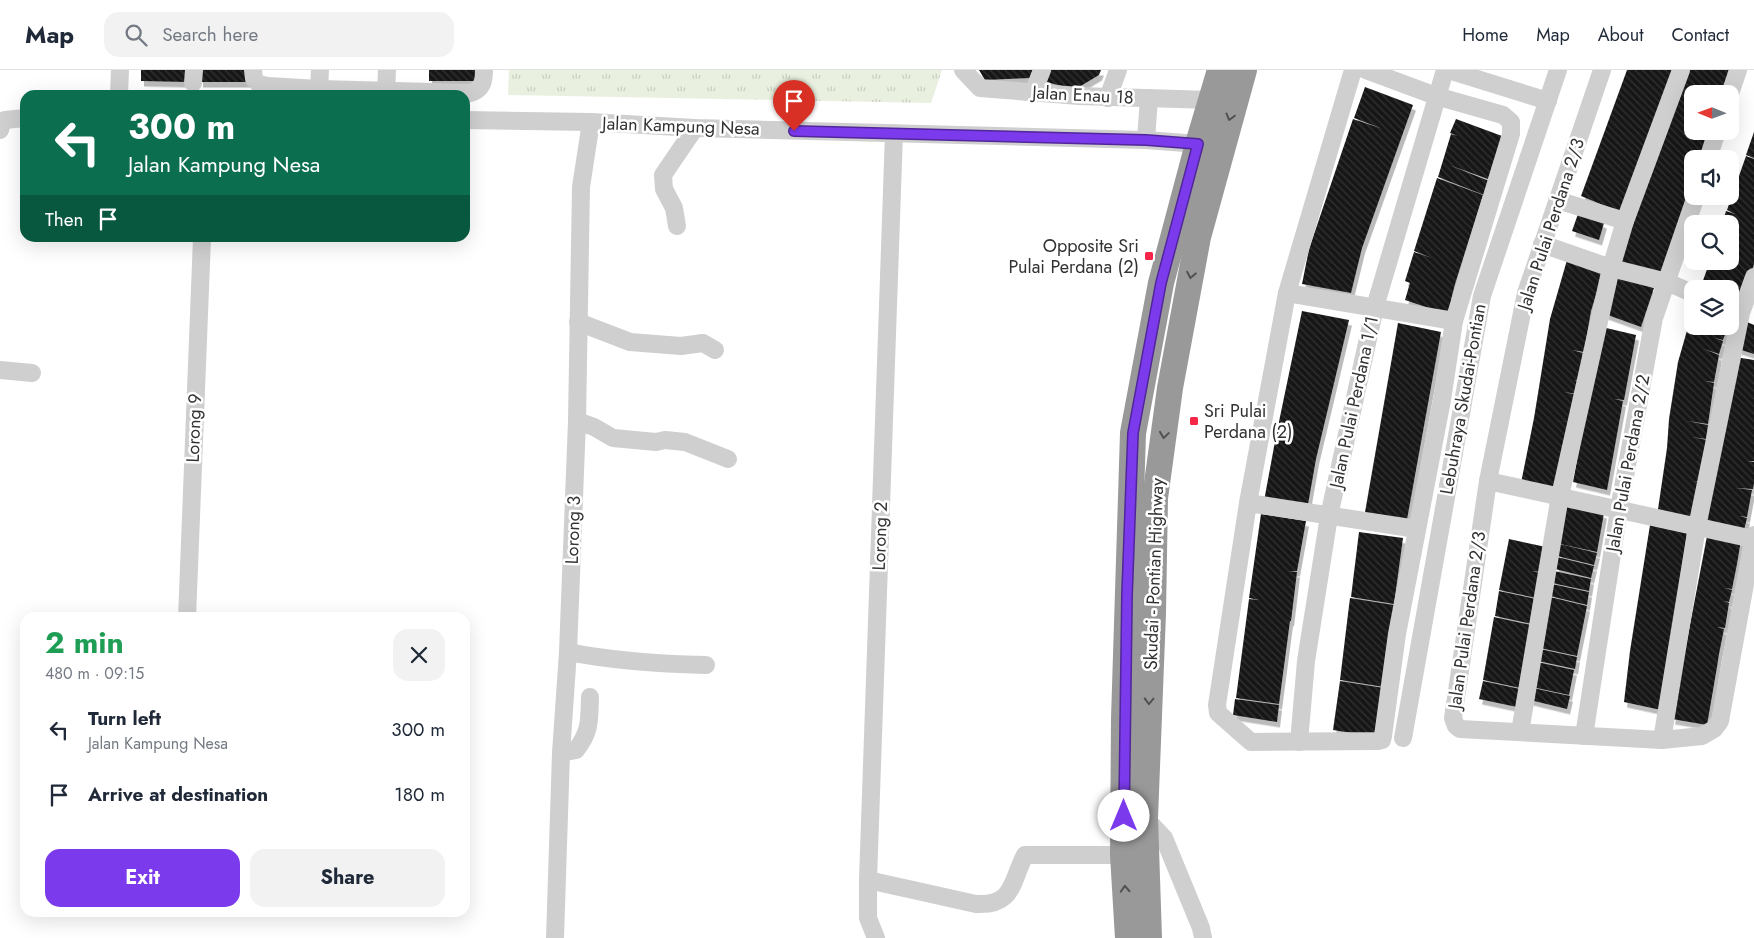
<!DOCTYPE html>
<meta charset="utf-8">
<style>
:root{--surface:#fff;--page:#f2f2f3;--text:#1f2937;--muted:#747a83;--line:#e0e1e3;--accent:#7c3aed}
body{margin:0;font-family:Jost,sans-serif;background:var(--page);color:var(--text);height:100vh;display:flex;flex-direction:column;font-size:19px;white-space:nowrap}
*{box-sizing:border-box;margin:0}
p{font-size:16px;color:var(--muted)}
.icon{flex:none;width:28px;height:28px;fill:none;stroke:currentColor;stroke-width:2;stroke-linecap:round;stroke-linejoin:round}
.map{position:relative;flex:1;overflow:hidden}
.panel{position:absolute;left:20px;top:542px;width:450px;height:305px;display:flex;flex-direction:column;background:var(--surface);border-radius:15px;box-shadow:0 5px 20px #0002}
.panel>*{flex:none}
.top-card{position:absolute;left:20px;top:20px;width:450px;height:152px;border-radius:15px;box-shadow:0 5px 20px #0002;background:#0b6e4f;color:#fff;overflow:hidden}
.needle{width:32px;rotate:271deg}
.buttons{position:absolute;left:1684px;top:15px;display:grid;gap:10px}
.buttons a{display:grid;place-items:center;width:55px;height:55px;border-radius:10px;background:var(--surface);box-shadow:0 5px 20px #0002;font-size:25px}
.pin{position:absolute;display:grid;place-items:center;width:42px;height:42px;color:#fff;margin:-51px -21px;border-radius:50% 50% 50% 0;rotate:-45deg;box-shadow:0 0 5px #0007}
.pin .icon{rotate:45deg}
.me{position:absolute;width:55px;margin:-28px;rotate:0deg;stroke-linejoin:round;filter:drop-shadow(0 0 4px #0008)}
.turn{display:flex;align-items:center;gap:18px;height:105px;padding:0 25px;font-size:22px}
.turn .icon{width:65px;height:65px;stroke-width:2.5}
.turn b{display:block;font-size:35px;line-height:42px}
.then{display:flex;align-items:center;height:48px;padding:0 25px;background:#0003;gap:10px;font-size:19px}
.round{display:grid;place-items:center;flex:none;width:52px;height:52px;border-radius:15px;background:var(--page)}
.summary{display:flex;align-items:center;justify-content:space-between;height:85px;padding:0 25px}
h1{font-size:30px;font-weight:700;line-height:38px;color:#1e9e55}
.primary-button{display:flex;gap:10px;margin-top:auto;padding:10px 25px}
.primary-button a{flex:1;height:58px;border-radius:15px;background:var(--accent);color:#fff;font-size:20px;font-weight:700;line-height:58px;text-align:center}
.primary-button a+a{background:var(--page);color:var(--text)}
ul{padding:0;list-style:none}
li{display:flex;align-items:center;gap:15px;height:65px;padding:0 25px}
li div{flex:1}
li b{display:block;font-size:19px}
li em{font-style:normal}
header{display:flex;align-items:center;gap:30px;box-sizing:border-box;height:70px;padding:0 25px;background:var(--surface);border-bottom:1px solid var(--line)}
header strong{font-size:24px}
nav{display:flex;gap:28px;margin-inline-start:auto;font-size:18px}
.search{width:350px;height:45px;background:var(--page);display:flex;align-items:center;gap:12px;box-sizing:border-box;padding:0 18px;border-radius:15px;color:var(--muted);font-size:19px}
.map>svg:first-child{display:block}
.grass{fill:url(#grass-tufts)}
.building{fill:url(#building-back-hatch);filter:url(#shadow)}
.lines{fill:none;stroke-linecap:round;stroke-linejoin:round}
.minor{stroke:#cfcfcf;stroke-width:18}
.highway{stroke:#999;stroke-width:26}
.oneway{stroke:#515151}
.route-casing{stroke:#51269a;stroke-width:12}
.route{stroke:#7c3aed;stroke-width:9}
.poi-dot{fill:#f72648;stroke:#fff;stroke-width:2}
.labels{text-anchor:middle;stroke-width:5;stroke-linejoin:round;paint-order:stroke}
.street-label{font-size:18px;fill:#323232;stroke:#fff}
.poi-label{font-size:18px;fill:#323232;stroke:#fff;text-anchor:end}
</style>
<header>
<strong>Map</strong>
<div class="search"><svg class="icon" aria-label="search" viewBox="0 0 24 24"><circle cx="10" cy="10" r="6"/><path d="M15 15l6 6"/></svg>Search here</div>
<nav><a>Home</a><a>Map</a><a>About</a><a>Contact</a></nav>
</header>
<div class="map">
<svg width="1754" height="868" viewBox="0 0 1754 868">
<defs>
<pattern id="grass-tufts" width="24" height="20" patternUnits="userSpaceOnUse" patternTransform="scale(1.25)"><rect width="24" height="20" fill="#eaf0df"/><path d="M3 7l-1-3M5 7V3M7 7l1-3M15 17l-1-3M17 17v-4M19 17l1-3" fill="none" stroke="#c9cec0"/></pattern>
<pattern id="building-back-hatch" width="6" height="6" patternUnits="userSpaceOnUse" patternTransform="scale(1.25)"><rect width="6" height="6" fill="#191919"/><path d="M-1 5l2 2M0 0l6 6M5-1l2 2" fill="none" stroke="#323232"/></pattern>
<filter id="shadow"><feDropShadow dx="3" dy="5.5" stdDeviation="0" flood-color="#0004"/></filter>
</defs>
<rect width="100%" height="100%" fill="#fff"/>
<polygon class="grass" points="509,0 942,0 931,33 508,25"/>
<g class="building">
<polygon points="141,0 188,0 187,12 141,11"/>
<rect x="200" y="0" width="48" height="12"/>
<rect x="429" y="0" width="50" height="11"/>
<polygon points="979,0 1034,0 1031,8 985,10"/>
<polygon points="1045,0 1101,0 1099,5 1079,17 1078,20 1042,11"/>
<polygon points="1627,0 1673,0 1620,142 1581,126"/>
<polygon points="1687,0 1733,0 1724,24 1692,24 1692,61 1711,61 1701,89 1692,89 1692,114 1660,207 1620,191"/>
<polygon points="1365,17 1413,35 1362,178 1351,223 1302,214 1309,179 1353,49 1383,59 1354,48"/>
<polygon points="1456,49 1502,66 1488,109 1449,95 1489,111 1484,125 1438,107 1451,64 1458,66 1450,63"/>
<polygon points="1754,62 1754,88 1746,85"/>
<polygon points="1746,86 1754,89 1754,194 1739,239 1730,235 1730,219 1700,219 1710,191 1730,191 1730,154 1722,154 1726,141 1735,144 1727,140"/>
<polygon points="1437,108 1483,125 1455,214 1451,230 1453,230 1450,245 1405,230 1410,213 1405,211 1414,182 1432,188 1414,181"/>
<polygon points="1578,144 1604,153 1599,170 1572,161"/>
<polygon points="1567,190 1603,202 1591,241 1584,282 1572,280 1583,283 1579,310 1574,310 1579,311 1577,324 1564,322 1577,325 1575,339 1565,338 1575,339 1573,353 1554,350 1572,353 1559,420 1521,413 1534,348 1550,249"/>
<polygon points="1618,205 1654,218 1641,257 1605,244"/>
<polygon points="1302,241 1349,250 1316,389 1307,440 1264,431 1276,366"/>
<polygon points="1692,243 1692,256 1728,256 1723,270 1715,268 1723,271 1719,284 1704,279 1719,285 1714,312 1705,311 1714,313 1708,354 1687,351 1708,355 1706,369 1692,367 1707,370 1702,411 1694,411 1702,412 1695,452 1657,446 1667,378 1669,349 1678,292"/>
<polygon points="1747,252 1754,255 1754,284 1738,279"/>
<polygon points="1398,253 1441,262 1406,455 1364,448"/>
<polygon points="1602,257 1636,265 1624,330 1614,329 1623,331 1607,420 1573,412"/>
<polygon points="1735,287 1754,290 1754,391 1748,391 1754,392 1754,413 1753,419 1736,418 1752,420 1747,447 1739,446 1747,448 1744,460 1706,455"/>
<polygon points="1567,435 1604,443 1597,482 1560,474"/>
<polygon points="1261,444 1306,451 1297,501 1289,501 1297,502 1291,551 1283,550 1290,551 1279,634 1236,628 1249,529 1259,530 1249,528"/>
<polygon points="1650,455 1687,463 1661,640 1624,632 1630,581"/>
<polygon points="1359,462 1403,468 1394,534 1351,527"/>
<polygon points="1707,466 1741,470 1737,494 1732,493 1737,494 1732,519 1725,518 1732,520 1729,532 1724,531 1729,533 1725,558 1717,557 1724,559 1719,584 1714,583 1719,584 1717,597 1712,596 1717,597 1707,655 1672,649"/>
<polygon points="1509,469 1546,477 1541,502 1531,501 1541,503 1536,528 1499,520"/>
<polygon points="1560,474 1597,483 1594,495 1557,486"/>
<polygon points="1557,487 1594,496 1591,508 1555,499"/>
<polygon points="1554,501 1591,509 1589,521 1552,513"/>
<polygon points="1552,514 1589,522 1587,535 1550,526"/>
<polygon points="1499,521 1536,529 1532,554 1495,546"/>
<polygon points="1550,527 1587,536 1582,561 1556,556 1582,561 1577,586 1540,578"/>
<polygon points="1350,528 1394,535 1384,617 1340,610 1348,544 1359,545 1348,544"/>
<polygon points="1494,547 1531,555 1520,618 1483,610"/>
<polygon points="1540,579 1577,587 1575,599 1538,591"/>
<polygon points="1537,592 1574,600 1569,625 1532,617"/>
<polygon points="1340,611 1384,618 1377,667 1333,660"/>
<polygon points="1483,611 1520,619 1517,637 1479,629"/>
<polygon points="1533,618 1570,626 1567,639 1530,630"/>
<polygon points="1235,629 1279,635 1277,652 1233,645"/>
</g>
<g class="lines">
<g class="minor">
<path d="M253 0 254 9 259 14 268 16 319 19 470 23C482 20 484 12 484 0"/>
<polyline points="963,0 980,18 1079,26 1211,30"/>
<polyline points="1353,0 1287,223 1248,433 1217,635 1218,643 1251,672 1378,671 1382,670 1383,666 1397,564 1442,330 1454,251 1511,64 1511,52 1503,45 1436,26 1366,0"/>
<polyline points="1448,0 1548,31"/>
<polyline points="1602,0 1526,223 1488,411 1453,648 1456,656 1460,659 1662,670 1702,666 1714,659 1720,651 1754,465"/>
<polyline points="193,13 194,0"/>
<polyline points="319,19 320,0"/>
<polyline points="386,21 387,0"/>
<polyline points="1033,23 1042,0"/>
<polyline points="1730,24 1738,0"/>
<polyline points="119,25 120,0"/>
<polyline points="1108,28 1118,0"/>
<polyline points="465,50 591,52 695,58 1146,70 1198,74"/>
<polyline points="0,60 1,56 5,50 25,48"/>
<polyline points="1146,70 1149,28"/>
<polyline points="1708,89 1717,61"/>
<polyline points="1557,130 1625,151"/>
<polyline points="677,156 674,138 664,119 663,105 695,58"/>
<polyline points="1542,174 1611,198 1667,212 1692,223"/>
<polyline points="1287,223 1454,251"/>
<polyline points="578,252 630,272 681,276 703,273 715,280"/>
<polyline points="0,300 32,303"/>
<polyline points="577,351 594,357 613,368 656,372 665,370 685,372 728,389"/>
<polyline points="1488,411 1753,469"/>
<polyline points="1248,433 1417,459"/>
<polyline points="187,548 202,168"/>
<path d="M568 582C614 591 659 594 706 595"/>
<polyline points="1520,662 1560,426 1611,198 1625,151 1681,0"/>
<polyline points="1584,666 1619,439 1654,248 1696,126"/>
<polyline points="1403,668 1482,226 1558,0"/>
<polyline points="1662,670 1697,457 1741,243 1754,207"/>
<polyline points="1299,672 1306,591 1329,446 1375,237 1445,0"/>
<path d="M561 683 576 680C591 661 589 650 590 627"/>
<polyline points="1145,748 1164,768 1201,858 1203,868"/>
<path d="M868 810 976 834C1014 836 1011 812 1025 785H1123"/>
<polyline points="555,868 561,683 568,582 577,351 581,117 591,52"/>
<polyline points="876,868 868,848 868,810 894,63"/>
</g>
<g class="highway">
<polyline points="1128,868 1123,785 1124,649 1133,363 1161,213 1198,74 1220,0"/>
<polyline points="1149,868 1145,748 1153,543 1155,428 1170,318 1198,167 1244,0"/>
</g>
</g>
<defs><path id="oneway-chevron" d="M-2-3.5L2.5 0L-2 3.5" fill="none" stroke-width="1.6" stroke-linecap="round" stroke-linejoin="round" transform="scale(1.25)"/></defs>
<g class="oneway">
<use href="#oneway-chevron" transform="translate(1230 47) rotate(105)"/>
<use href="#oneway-chevron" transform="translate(1191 205) rotate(101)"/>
<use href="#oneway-chevron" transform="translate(1164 365) rotate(98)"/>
<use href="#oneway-chevron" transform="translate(1149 631) rotate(92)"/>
<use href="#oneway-chevron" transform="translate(1125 819) rotate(-93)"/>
</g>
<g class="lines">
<defs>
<polyline id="route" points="794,61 1146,70 1198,74 1161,213 1133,363 1127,525 1124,746"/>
</defs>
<use href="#route" class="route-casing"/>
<use href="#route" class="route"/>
</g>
<g class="poi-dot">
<rect x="1144" y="181" width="10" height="10" rx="2.5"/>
<rect x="1189" y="346" width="10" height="10" rx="2.5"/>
</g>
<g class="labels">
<g class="street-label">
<text transform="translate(1083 25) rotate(3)" y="6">Jalan Enau 18</text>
<text transform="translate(681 56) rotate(2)" y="6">Jalan Kampung Nesa</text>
<text transform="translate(1551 154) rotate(-72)" y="6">Jalan Pulai Perdana 2/3</text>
<text transform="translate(1463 329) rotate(-80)" y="6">Lebuhraya Skudai-Pontian</text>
<text transform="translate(1354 332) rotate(-78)" y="6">Jalan Pulai Perdana 1/1</text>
<text transform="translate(194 358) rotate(-88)" y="6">Lorong 9</text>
<text transform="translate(1628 393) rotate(-80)" y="6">Jalan Pulai Perdana 2/2</text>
<text transform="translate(573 460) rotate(-88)" y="6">Lorong 3</text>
<text transform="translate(880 466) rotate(-88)" y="6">Lorong 2</text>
<text transform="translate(1154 504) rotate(-88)" y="6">Skudai - Pontian Highway</text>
<text transform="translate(1467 550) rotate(-82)" y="6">Jalan Pulai Perdana 2/3</text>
</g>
<g class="poi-label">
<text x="1139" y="182">Opposite Sri<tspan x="1139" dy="21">Pulai Perdana (2)</tspan></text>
<text x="1204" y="347" text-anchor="start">Sri Pulai<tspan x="1204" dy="21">Perdana (2)</tspan></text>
</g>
</g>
</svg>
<div class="buttons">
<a><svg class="needle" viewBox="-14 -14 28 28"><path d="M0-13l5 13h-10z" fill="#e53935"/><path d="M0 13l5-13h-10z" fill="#747a83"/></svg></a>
<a><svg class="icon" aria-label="sound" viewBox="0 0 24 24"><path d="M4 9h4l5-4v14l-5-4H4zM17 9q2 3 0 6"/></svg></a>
<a><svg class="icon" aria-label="search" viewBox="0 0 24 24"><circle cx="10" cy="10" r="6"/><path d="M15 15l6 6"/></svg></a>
<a><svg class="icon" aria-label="layers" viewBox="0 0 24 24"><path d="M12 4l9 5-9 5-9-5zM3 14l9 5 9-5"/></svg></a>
</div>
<div class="pin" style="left:794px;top:61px;background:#d93025"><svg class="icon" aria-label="arrive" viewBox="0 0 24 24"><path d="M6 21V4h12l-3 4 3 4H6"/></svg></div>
<svg class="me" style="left:1124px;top:746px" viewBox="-20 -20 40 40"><circle r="19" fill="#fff"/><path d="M0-13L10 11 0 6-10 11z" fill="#7c3aed"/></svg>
<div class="top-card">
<div class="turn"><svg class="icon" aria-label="left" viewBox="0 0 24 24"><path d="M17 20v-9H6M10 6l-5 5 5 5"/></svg><div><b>300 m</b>Jalan Kampung Nesa</div></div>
<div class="then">Then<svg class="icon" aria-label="arrive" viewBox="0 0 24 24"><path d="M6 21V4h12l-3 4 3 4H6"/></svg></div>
</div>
<section class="panel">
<div class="summary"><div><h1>2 min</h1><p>480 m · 09:15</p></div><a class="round"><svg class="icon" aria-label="close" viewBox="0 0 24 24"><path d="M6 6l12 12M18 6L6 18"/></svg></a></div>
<ul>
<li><svg class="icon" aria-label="left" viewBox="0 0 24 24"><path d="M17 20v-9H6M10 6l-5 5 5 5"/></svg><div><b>Turn left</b><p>Jalan Kampung Nesa</p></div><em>300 m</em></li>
<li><svg class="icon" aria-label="arrive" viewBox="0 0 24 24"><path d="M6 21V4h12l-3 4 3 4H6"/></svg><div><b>Arrive at destination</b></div><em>180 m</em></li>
</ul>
<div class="primary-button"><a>Exit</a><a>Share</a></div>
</section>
</div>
